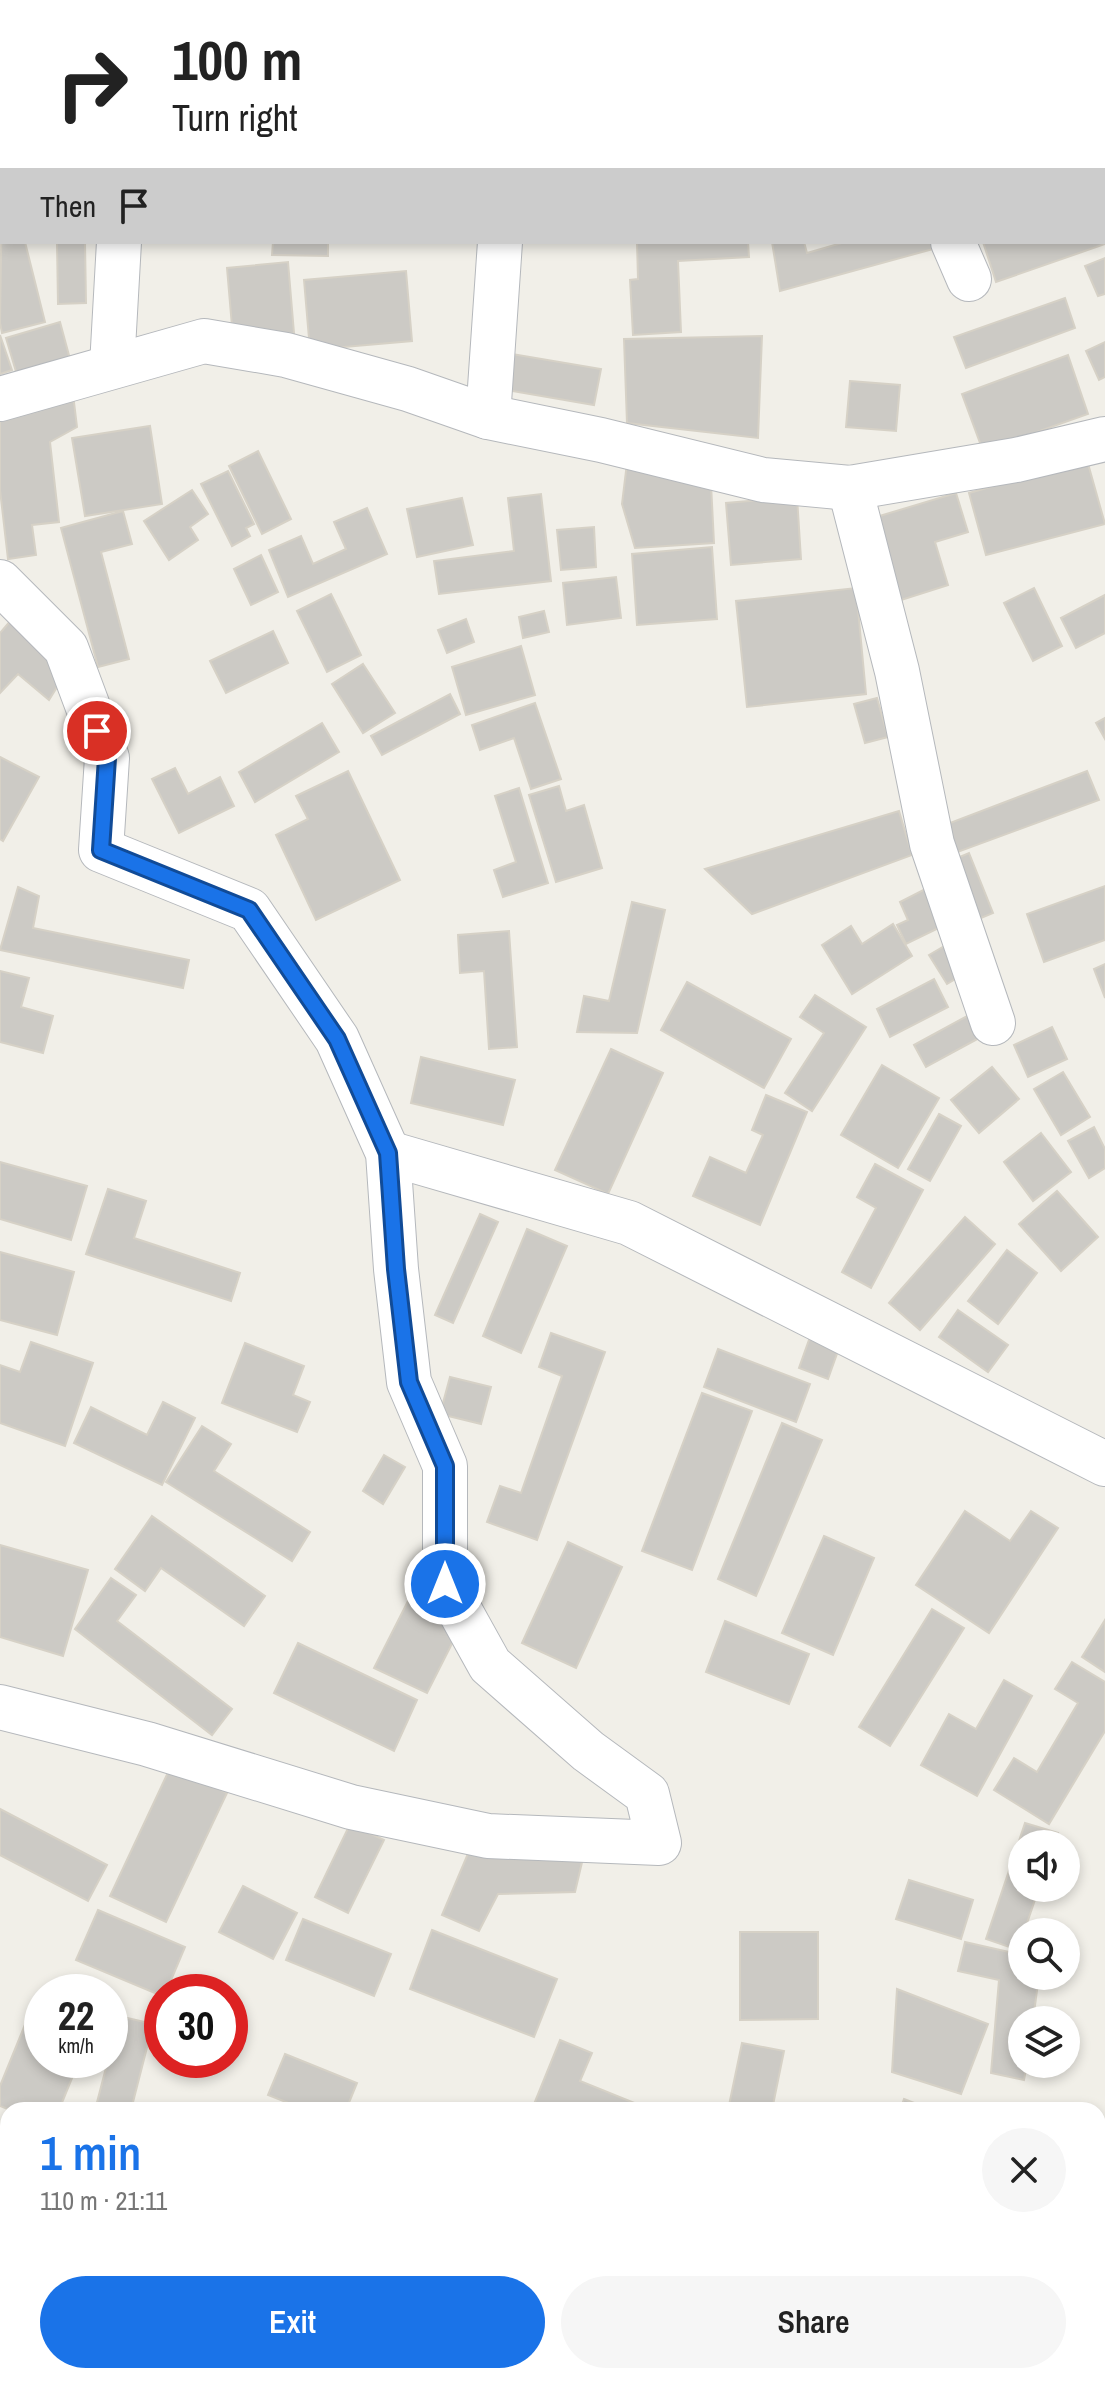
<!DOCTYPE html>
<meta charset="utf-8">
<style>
:root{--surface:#fff;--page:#f6f6f6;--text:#222;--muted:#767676;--accent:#1a73e8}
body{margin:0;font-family:"Archivo Narrow",sans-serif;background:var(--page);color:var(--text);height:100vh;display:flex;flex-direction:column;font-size:30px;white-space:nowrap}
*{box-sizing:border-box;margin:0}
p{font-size:26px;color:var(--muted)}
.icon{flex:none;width:44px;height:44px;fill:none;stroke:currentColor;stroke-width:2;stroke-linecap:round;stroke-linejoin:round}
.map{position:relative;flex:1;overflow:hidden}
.side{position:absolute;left:0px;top:2102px;width:1106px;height:282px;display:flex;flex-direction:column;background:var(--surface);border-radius:24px 24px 0 0;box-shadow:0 4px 12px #0003}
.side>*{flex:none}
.banner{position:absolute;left:0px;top:0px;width:1106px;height:244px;box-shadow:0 4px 12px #0003;background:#fff;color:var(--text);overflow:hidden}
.fabs{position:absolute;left:1008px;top:1830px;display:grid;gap:16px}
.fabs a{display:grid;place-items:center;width:72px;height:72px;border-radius:50%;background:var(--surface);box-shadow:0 4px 12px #0003;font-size:40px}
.speed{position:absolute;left:24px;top:1974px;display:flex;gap:16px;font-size:40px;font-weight:700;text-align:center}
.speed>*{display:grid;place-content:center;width:104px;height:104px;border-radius:50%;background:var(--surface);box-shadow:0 4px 12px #0003;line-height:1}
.speed small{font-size:20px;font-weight:400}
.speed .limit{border:12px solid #d22;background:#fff;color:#111}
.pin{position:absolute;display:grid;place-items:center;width:68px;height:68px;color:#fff;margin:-34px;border:4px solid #fff;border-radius:50%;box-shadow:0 2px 8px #0007}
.me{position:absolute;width:88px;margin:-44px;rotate:0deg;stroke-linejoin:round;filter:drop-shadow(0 0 6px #0008)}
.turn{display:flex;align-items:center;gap:28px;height:168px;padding:0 40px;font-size:36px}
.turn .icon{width:104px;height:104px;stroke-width:2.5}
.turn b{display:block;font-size:56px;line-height:68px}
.then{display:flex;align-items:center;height:76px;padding:0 40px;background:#0003;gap:16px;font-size:30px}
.round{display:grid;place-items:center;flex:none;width:84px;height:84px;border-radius:42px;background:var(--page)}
.overview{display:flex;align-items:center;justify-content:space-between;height:136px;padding:0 40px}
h1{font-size:48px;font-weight:600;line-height:60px;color:var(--accent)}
.action{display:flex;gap:16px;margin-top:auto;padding:16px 40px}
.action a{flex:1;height:92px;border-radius:48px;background:var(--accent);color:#fff;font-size:32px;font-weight:600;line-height:92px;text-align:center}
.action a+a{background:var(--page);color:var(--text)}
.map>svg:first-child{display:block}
.building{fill:#cccac5;stroke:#d6d1c6;stroke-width:2}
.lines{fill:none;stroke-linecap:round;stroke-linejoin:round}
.minor-casing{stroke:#b5b8bc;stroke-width:46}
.minor{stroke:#fff;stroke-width:44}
.route-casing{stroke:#114b97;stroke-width:20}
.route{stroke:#1a73e8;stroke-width:14}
</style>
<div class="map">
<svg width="1105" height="2383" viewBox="0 0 1105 2383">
<rect width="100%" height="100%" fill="#f1efe8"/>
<g class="building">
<polygon points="0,0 93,0 2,2 2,122"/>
<polygon points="142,0 202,0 142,2"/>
<polygon points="331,0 388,0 394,2 331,2"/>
<polygon points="680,0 717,0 717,2 651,2"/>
<polygon points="872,0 917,0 913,2"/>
<polygon points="1048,0 1092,0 1046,2"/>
<polygon points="2,186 2,242 25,242 45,322 2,333 0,323"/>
<polygon points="1104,194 1105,244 996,282 983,242 1104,242"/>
<polygon points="57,242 85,242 86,303 58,304"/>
<polygon points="273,242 328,242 328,256 272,255"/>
<polygon points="637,242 748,242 749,257 678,261 681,332 633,335 630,280 638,279"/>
<polygon points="772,242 804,242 807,253 845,242 931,242 933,249 780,291"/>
<polygon points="1105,258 1105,294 1098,296 1085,266"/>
<polygon points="288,262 294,333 233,338 227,268"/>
<polygon points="406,271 412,341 310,350 304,280"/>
<polygon points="1065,298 1075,328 966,368 954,337"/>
<polygon points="60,322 70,359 17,375 6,338"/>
<polygon points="0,335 12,370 0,374"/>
<polygon points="762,336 758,438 627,423 624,339"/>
<polygon points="1105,342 1105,377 1099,380 1086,351"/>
<polygon points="512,354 601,369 594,405 507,390"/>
<polygon points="1068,355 1088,414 983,451 962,394"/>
<polygon points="850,381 900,385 896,431 846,427"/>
<polygon points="73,394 77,427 50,442 59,522 32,525 36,555 8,559 0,490 0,421"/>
<polygon points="150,426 162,504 85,516 72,438"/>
<polygon points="258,451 291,519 262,534 229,466"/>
<polygon points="1087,460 1105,524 986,555 969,493"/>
<polygon points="627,463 711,484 714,543 635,548 622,504"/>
<polygon points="228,471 254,524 246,528 250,536 232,546 201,484"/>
<polygon points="192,490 208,514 190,527 198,540 169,560 144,521"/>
<polygon points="956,493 968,532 935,542 948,585 898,601 873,518"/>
<polygon points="541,494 551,581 439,594 434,561 514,551 508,498"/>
<polygon points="797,497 801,559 731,565 726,503"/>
<polygon points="462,498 473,545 417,557 407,509"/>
<polygon points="367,508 387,554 288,597 269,550 301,536 313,564 346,549 334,522"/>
<polygon points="123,511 132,544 101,552 129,659 98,667 61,528"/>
<polygon points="594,527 596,567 561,570 557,530"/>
<polygon points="712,547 717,619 637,625 632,554"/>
<polygon points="261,555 278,592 251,605 234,569"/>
<polygon points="616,577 621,618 567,625 563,583"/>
<polygon points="856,588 866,694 747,707 736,601"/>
<polygon points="1034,588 1062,646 1033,661 1004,603"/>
<polygon points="331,594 361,655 327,672 297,611"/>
<polygon points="1105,595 1105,633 1076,648 1061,618"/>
<polygon points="544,611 549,632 523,638 519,617"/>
<polygon points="12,619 69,668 49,700 18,674 0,693 0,633"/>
<polygon points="466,619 474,642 447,653 438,630"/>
<polygon points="273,631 288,663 226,693 210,661"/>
<polygon points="521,646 535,695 466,715 452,667"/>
<polygon points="363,664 395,713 363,733 332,684"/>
<polygon points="450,694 460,714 382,755 371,736"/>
<polygon points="877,698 888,737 865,743 854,704"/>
<polygon points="535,703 561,779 531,789 514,738 480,750 472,725"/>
<polygon points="1105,718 1105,739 1096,723"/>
<polygon points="322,723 339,752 255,802 239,772"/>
<polygon points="0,757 39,777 3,841 0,839"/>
<polygon points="175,768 188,794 220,777 234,806 179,833 152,779"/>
<polygon points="348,771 400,880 316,920 276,835 308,819 296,796"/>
<polygon points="1087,771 1099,800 952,854 942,826"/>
<polygon points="559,786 566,811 584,805 602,868 556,882 529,795"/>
<polygon points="519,788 548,883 503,897 494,870 516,862 495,796"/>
<polygon points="899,811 912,855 752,914 705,869"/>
<polygon points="969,853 993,913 974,921 950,861"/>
<polygon points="933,885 951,922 906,944 897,925 908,920 900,902"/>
<polygon points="1105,886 1105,940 1044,962 1027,914"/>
<polygon points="18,887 39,896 33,928 189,960 183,988 0,950"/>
<polygon points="632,902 665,910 637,1033 577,1032 584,996 609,1001"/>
<polygon points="893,924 912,956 852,994 822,945 851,926 862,944"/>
<polygon points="509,931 517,1047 489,1049 484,971 460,973 458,935"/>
<polygon points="946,945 964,974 947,984 929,955"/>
<polygon points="1105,964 1105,998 1094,969"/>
<polygon points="0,971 29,978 21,1007 53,1016 43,1053 0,1042"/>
<polygon points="934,979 948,1007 890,1037 877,1009"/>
<polygon points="687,982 791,1039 764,1088 661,1030"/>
<polygon points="815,995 866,1027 812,1111 785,1093 824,1033 800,1017"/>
<polygon points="969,1015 981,1037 926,1067 914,1045"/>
<polygon points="1052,1027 1067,1059 1028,1077 1014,1045"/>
<polygon points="611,1049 663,1073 608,1194 555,1170"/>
<polygon points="421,1057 515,1080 503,1125 411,1103"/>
<polygon points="882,1065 939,1098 898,1168 841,1135"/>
<polygon points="992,1067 1019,1099 979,1133 951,1100"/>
<polygon points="1063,1072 1090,1117 1061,1135 1034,1089"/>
<polygon points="766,1095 807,1112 760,1225 693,1196 710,1157 746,1173 763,1135 752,1130"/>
<polygon points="939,1114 961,1126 930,1181 908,1169"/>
<polygon points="1094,1127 1105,1149 1105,1168 1089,1178 1068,1141"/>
<polygon points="1041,1133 1071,1172 1033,1201 1004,1162"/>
<polygon points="0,1162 87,1186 71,1240 0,1219"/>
<polygon points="875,1164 923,1190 871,1288 842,1272 876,1208 857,1197"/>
<polygon points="108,1189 146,1201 134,1238 240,1273 231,1301 86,1254"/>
<polygon points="1057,1191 1098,1237 1061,1271 1019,1224"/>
<polygon points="480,1214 498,1222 453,1323 435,1315"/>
<polygon points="965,1217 995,1244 920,1330 889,1303"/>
<polygon points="527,1229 567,1246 521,1353 483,1336"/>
<polygon points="1007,1250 1037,1273 998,1324 968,1301"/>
<polygon points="0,1252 74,1272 57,1335 0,1320"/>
<polygon points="958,1310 1008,1345 988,1372 939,1337"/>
<polygon points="551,1333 605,1352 537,1540 487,1522 500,1486 521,1493 562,1376 539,1367"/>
<polygon points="810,1337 839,1348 828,1379 799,1368"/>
<polygon points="31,1342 93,1363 65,1446 0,1423 0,1365 20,1372"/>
<polygon points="245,1343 304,1366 293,1395 310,1402 297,1432 222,1403"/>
<polygon points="718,1349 810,1384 796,1422 704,1387"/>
<polygon points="450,1377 491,1387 481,1424 440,1414"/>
<polygon points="702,1393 752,1411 692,1570 642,1551"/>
<polygon points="163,1402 195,1418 162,1485 74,1443 91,1407 147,1435"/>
<polygon points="782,1423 822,1440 756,1596 718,1579"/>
<polygon points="202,1426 231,1444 214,1471 310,1532 292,1561 166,1482"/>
<polygon points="384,1455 405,1467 383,1504 363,1491"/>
<polygon points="965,1511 1010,1541 1031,1511 1058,1528 989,1633 916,1585"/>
<polygon points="152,1516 265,1596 244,1626 161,1568 145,1591 115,1569"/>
<polygon points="824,1536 874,1558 833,1655 782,1633"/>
<polygon points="568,1542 622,1567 576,1668 522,1643"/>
<polygon points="0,1545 88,1570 63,1656 0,1637"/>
<polygon points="111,1578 136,1595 117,1621 232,1709 212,1735 75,1629"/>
<polygon points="410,1597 462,1624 427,1693 374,1668"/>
<polygon points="932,1609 964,1628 890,1746 859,1727"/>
<polygon points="1105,1620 1105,1672 1082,1657"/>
<polygon points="725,1621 809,1654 789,1704 706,1672"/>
<polygon points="298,1643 417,1700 394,1751 274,1693"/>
<polygon points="1072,1662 1105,1682 1105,1731 1049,1824 994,1790 1014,1758 1037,1772 1078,1703 1055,1689"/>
<polygon points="1004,1680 1032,1696 977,1796 921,1765 949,1714 976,1729"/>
<polygon points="171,1766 227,1793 166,1922 110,1896"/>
<polygon points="0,1809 107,1865 88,1901 0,1855"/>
<polygon points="1025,1823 1058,1833 1054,1844 1022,1844 1022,1888 1039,1888 1024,1932 1022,1932 1018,1950 986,1939"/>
<polygon points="350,1824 384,1840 348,1913 315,1897"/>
<polygon points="472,1844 583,1858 575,1892 498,1894 479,1931 442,1915"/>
<polygon points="909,1880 973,1900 961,1939 896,1919"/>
<polygon points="243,1886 297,1913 273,1959 219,1932"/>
<polygon points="98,1910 185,1947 166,1992 162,1992 162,1996 76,1960"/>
<polygon points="303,1919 391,1954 374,1996 286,1960"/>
<polygon points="432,1930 557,1979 534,2037 410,1989"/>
<polygon points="740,1932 818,1932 818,2019 740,2020"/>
<polygon points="965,1942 1022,1955 1022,1976 1039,1976 1033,2020 1022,2020 1022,2064 1027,2064 1024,2080 991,2073 999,1980 958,1971"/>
<polygon points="897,1989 988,2024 961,2094 892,2072"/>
<polygon points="35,2000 42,2003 42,2060 79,2061 59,2110 10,2110 0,2106 0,2086"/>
<polygon points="119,2016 153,2024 131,2110 95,2110 108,2060 110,2060"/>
<polygon points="560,2040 592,2053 580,2081 642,2106 640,2110 532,2109"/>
<polygon points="742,2043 784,2051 772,2110 728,2110"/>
<polygon points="285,2054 357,2083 346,2110 306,2110 268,2095"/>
<polygon points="904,2099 932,2110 900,2110"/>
<polygon points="1098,2180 1105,2183 1105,2224 1098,2221"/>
<polygon points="0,2224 8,2227 8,2303 1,2321"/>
<polygon points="1105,2249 1105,2327 1098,2324 1098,2266"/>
<polygon points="1098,2329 1105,2332 1105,2383 1078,2383 1081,2376 1098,2376"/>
<polygon points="266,2376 303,2376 301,2383 280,2383 265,2378"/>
<polygon points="320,2376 368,2377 398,2376 396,2383 318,2383"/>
<polygon points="410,2376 435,2376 440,2378 439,2383 407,2383"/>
<polygon points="640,2376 686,2377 718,2376 714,2383 654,2383"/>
<polygon points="865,2376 919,2376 917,2383 862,2383"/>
<polygon points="982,2376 1017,2376 1014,2383 979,2383"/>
<polygon points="1028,2376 1060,2376 1057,2383 1025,2383"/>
</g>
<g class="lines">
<defs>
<g id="minor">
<polyline points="837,0 840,2"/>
<polyline points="132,2 132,0"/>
<polyline points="540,2 541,0"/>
<polyline points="953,242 969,279"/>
<polyline points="112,366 119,242"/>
<polyline points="0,399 204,341 286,355 408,389 488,417 601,440 763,480 850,488 1016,460 1105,439"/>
<polyline points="488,417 500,242"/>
<polyline points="850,488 897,671 932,844 993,1023"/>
<polyline points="0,582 66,648 107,758 101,850 249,910 337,1039 388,1153 396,1269 409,1382 445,1466 445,1584 490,1665 588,1751 647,1794 659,1843 488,1836 351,1807 147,1744 0,1707"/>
<polyline points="388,1153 629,1223 1105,1464"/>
<polyline points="0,2375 17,2383"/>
</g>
</defs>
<use href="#minor" class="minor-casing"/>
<use href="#minor" class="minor"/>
</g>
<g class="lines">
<defs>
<polyline id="route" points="97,731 107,758 101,850 249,910 337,1039 388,1153 396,1269 409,1382 445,1466 445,1584"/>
</defs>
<use href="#route" class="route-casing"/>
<use href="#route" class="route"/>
</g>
</svg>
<div class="fabs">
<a><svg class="icon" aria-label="sound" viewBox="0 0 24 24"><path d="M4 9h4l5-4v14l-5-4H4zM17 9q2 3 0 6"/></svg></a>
<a><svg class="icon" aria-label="search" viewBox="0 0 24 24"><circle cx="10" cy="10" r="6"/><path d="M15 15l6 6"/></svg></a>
<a><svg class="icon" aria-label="layers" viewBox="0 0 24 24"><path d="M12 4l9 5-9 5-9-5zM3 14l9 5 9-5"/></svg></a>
</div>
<div class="speed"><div>22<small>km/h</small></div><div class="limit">30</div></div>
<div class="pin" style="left:97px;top:731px;background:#d93025"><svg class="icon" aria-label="arrive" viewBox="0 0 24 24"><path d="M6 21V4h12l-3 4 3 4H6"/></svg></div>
<svg class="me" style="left:445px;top:1584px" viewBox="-20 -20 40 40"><circle r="17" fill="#1a73e8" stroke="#fff" stroke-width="3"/><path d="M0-11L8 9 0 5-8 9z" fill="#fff"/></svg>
<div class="banner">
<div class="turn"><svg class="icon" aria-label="right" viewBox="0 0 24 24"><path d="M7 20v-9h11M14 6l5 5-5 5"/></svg><div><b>100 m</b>Turn right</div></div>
<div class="then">Then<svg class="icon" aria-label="arrive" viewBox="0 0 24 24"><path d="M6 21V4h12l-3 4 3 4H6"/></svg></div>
</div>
<section class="side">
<div class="overview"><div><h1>1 min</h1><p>110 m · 21:11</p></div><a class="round"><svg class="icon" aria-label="close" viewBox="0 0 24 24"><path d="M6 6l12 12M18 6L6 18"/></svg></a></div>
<div class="action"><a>Exit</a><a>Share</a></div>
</section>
</div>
